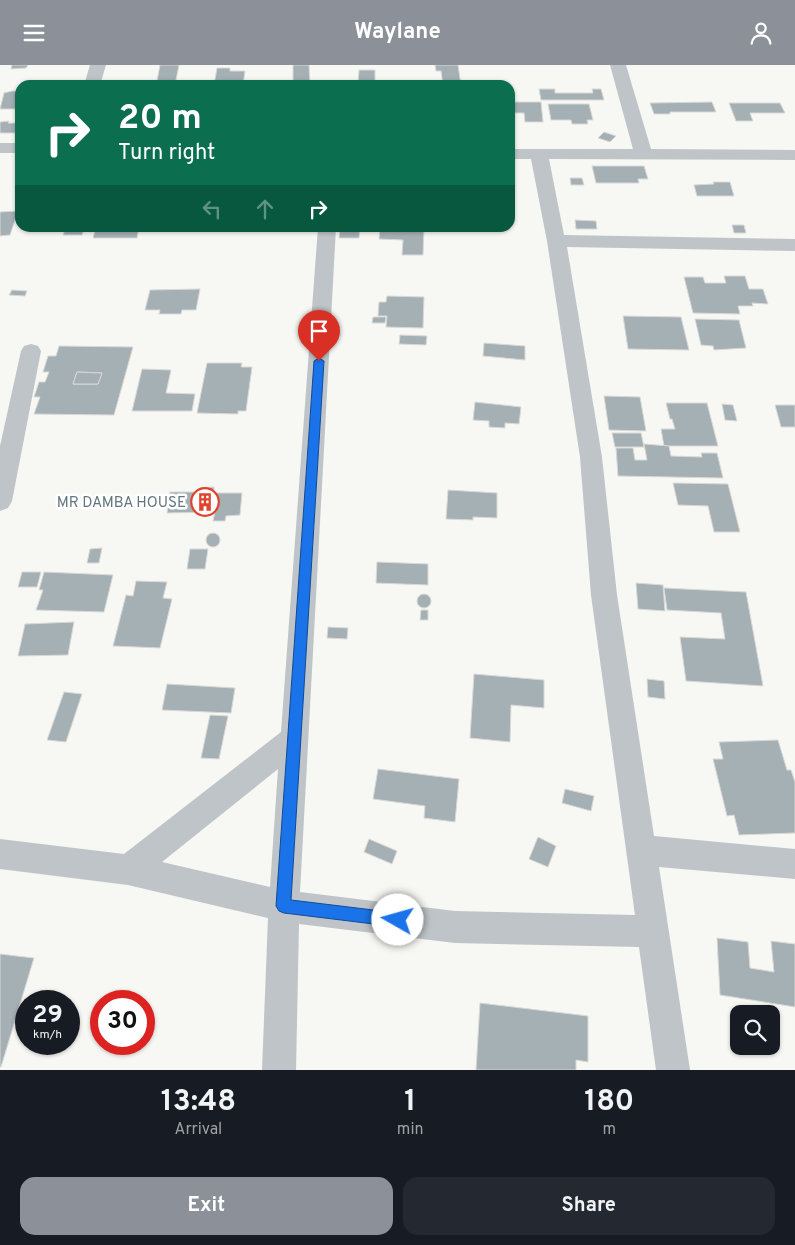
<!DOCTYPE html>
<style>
:root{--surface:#171b24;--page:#242831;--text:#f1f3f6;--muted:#9ea1a6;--accent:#8c9099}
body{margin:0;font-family:Overpass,sans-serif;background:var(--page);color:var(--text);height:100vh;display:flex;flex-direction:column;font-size:19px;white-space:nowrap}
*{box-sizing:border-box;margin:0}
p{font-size:16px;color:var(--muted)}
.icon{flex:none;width:28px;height:28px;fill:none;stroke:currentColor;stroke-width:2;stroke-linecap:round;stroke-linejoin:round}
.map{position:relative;height:1005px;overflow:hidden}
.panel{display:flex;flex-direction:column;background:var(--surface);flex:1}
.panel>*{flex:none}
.hud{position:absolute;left:15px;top:15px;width:500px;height:152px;border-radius:15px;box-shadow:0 1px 4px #0004;background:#0b6e4f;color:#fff;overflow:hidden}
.fabs{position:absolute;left:730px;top:940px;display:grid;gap:10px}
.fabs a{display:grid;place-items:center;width:50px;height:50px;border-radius:10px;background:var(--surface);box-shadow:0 1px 4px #0004;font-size:25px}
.speed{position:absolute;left:15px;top:925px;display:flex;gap:10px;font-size:25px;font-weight:700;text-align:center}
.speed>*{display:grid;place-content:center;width:65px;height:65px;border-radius:50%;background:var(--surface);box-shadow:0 1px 4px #0004;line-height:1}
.speed small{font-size:12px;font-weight:400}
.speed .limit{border:8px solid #d22;background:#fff;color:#111}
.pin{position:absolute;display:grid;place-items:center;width:42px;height:42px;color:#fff;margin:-51px -21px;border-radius:50% 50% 50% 0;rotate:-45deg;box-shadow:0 0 5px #0007}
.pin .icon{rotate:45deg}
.me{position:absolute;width:55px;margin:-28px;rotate:277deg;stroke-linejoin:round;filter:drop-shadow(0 0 4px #0008)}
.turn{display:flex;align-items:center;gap:18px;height:105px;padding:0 20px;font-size:22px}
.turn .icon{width:65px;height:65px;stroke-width:2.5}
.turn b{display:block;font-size:35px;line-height:42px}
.lanes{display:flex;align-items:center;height:48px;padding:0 20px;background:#0003;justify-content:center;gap:25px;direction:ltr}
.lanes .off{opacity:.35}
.eta{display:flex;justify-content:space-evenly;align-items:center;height:85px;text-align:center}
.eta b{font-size:30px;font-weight:700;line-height:35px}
.button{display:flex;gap:10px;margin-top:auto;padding:10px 20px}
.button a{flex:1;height:58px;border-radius:15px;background:var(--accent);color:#fff;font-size:20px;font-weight:700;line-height:58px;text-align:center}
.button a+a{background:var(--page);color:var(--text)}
header{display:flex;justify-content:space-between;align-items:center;height:65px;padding:0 20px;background:var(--accent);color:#fff;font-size:22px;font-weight:700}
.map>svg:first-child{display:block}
.building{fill:#a5b0b4;stroke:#d9d9d7;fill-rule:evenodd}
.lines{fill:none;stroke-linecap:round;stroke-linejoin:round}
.minor{fill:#bec4c7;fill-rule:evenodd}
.route{fill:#1a73e8;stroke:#114b97}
.labels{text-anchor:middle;stroke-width:5;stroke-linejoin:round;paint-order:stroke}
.poi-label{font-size:15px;fill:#63767f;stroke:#fff;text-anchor:end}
</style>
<header><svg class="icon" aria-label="menu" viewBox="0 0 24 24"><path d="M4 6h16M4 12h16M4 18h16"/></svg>Waylane<svg class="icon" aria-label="person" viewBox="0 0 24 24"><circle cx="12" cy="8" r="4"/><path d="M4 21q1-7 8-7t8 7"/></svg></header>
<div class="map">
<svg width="795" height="1005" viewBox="0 0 795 1005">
<rect width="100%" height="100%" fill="#f7f7f4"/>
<g class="building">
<polygon points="12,0 28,0 26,3 11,4"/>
<polygon points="160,0 179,0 175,20 112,20 113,16 157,16"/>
<polygon points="293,0 309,0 310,20 293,20"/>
<polygon points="435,0 458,0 461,20 443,20 441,6 436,6"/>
<polygon points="217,3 230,3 230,6 245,6 243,20 214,20"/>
<polygon points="359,5 375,5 375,20 358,20"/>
<polygon points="539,24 555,24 555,28 593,28 592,24 601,24 604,35 541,35"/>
<polygon points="12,26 20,26 20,41 17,44 0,44 4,28"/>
<polygon points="510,37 541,37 543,57 525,57 524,48 510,48"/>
<polygon points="712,37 716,47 670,47 670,49 654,49 650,38"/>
<polygon points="729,38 780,38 785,48 750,48 753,56 736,56"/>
<polygon points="548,39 589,39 593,55 587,55 588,59 572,59 571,55 551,55"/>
<polygon points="9,56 8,58 20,58 20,68 0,68 0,57"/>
<polygon points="604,67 616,71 610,77 598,73"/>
<polygon points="592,101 644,101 648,114 638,114 639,118 596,118"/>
<polygon points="570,113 582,113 584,120 571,120"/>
<polygon points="713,117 730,117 734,131 697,131 694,120 714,119"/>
<polygon points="18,146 10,170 0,171 0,147"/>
<polygon points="575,155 596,156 597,164 576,164"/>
<polygon points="732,160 744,160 746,168 734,168"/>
<polygon points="66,162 85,162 82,170 63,170"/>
<polygon points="96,162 139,162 137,173 93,173"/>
<polygon points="340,162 360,162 359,173 339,173"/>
<polygon points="380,162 424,162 423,190 402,190 403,175 379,174"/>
<polygon points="724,211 745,211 749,224 763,224 768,239 752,238 753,241 738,241 740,249 693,248 684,212 703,212 705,218 726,218"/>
<polygon points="200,224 196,245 182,245 181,249 159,249 160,245 145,245 150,225"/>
<polygon points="12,225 27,226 25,231 9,230"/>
<polygon points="387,231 424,232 423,263 386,262 387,251 378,251 379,237 386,237"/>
<polygon points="623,251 681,252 689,285 628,284"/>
<polygon points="373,252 386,252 385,258 372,258"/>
<polygon points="695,254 739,255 746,283 714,285 713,281 701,280"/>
<polygon points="400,270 427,271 426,280 399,279"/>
<polygon points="484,278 525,281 525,295 483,291"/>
<path d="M59 281 133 282 114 350 34 349 40 332H34L39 317H45L49 307H43L48 291H56ZM77 307 102 308 98 319H73Z"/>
<polygon points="207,298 242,298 241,302 252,302 246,346 238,346 238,349 197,348"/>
<polygon points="142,304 171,305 166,328 195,329 192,346 132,346"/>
<polygon points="77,307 102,308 98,319 73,319"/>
<polygon points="604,331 640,332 646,366 609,365"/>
<polygon points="475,337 521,342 519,359 505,358 505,363 489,362 489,356 473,355"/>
<polygon points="666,338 707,338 718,381 664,381 661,364 675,364 672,354 670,354"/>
<polygon points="722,339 733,340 737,356 725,355"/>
<polygon points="775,340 795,340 795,362 781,362"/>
<polygon points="612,368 641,368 644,382 615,382"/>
<polygon points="644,379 669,381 671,391 702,392 701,388 717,388 723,413 618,411 616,383 633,383 635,395 647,395"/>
<polygon points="673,418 728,419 740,467 714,467 708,441 678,440"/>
<polygon points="214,422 214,428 242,428 240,450 226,451 225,456 213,456 215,447 167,448 170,427 200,427 200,423"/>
<polygon points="448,425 497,428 497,453 473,452 473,455 446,454"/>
<circle cx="213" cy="475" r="7"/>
<polygon points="102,483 99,498 87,498 90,484"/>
<polygon points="190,484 208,484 205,504 187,504"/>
<polygon points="377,497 428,499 428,520 376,518"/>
<polygon points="22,507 41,507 37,522 18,522"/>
<polygon points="44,507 113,510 104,547 36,545 43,525 39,525"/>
<polygon points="136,516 167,517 163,533 172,534 160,583 113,581 126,530 133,531"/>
<polygon points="636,518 663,520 665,546 638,544"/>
<polygon points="664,523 746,527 763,621 686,616 680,572 725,574 721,548 667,545"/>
<circle cx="424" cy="536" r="7"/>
<polygon points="421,545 428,545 428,555 420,555"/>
<polygon points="74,557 68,590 18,591 25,559"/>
<polygon points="328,562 348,563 347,574 327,573"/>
<polygon points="474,609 544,615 544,643 511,640 510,677 470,673"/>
<polygon points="647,614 664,616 665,634 648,632"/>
<polygon points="167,619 235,623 231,648 162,645"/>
<polygon points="64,627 82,629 66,677 47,675"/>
<polygon points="210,650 228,651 219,694 201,693"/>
<polygon points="778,675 787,705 791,705 795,717 795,768 739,770 734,750 727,751 713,694 723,694 719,677"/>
<polygon points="378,704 459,714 455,757 424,753 425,741 373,734"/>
<polygon points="565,724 594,731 591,746 562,738"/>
<polygon points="538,772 556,781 548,802 529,794"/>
<polygon points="369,774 397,786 392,799 364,787"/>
<polygon points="717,873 748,877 750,903 774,907 771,876 795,879 795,942 720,930"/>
<polygon points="0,889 34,893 1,1002 0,1002"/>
<polygon points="480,938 588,951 588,997 576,995 576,1005 476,1005"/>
</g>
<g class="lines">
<g class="minor">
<polygon points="90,0 106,0 100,20 84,20"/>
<path d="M610 0H626L651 84 795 85V95L549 94 564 170 795 174V186L567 182 602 392 617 530 654 771 795 784V814L659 802 690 1005H656L639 882 455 878 299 859 296 1005H262L268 853 128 820 0 804V774L124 789 281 667 318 162H336L300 827 455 846 635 850 591 530 580 392 547 176 531 94H510V84H633ZM278 704 270 822 162 797Z"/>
<rect x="0" y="78" width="20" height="10"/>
<polygon points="31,279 38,281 41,286 12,436 8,443 0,446 0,381 21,286 24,281"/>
</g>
</g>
<polygon class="route" points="319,293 324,296 291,835 398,848 403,850 405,855 403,860 398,862 284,848 279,846 276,841 314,296"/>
<defs>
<symbol id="building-ring" viewBox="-11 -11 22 22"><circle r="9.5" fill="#fff" stroke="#e0422c" stroke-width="1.5"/><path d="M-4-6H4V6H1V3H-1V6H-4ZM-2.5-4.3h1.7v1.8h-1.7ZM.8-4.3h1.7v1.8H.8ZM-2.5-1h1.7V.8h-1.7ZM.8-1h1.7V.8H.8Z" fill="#e0422c"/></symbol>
</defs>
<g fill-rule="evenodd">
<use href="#building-ring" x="189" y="421" width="32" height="32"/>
</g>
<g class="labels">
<g class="poi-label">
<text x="186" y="442">MR DAMBA HOUSE</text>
</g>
</g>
</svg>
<div class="fabs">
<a><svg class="icon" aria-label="search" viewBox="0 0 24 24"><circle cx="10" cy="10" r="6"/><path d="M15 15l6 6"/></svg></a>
</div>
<div class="speed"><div>29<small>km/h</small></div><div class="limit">30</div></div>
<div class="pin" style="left:319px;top:296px;background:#d93025"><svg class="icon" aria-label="arrive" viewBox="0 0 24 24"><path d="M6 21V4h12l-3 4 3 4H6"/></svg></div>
<svg class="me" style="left:398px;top:855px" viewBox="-20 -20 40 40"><circle r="19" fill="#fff"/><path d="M0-13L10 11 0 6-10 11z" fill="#1a73e8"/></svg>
<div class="hud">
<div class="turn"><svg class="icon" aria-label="right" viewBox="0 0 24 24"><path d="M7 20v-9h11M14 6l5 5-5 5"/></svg><div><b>20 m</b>Turn right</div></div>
<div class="lanes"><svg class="icon off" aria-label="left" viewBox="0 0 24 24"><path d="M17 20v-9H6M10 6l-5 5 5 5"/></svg><svg class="icon off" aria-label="ahead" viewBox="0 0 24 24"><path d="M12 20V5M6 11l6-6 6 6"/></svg><svg class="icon" aria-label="right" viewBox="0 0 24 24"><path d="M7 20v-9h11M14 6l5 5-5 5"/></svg></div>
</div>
</div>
<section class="panel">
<div class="eta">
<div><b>13:48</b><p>Arrival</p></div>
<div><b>1</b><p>min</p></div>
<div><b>180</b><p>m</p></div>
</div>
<div class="button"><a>Exit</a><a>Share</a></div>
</section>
